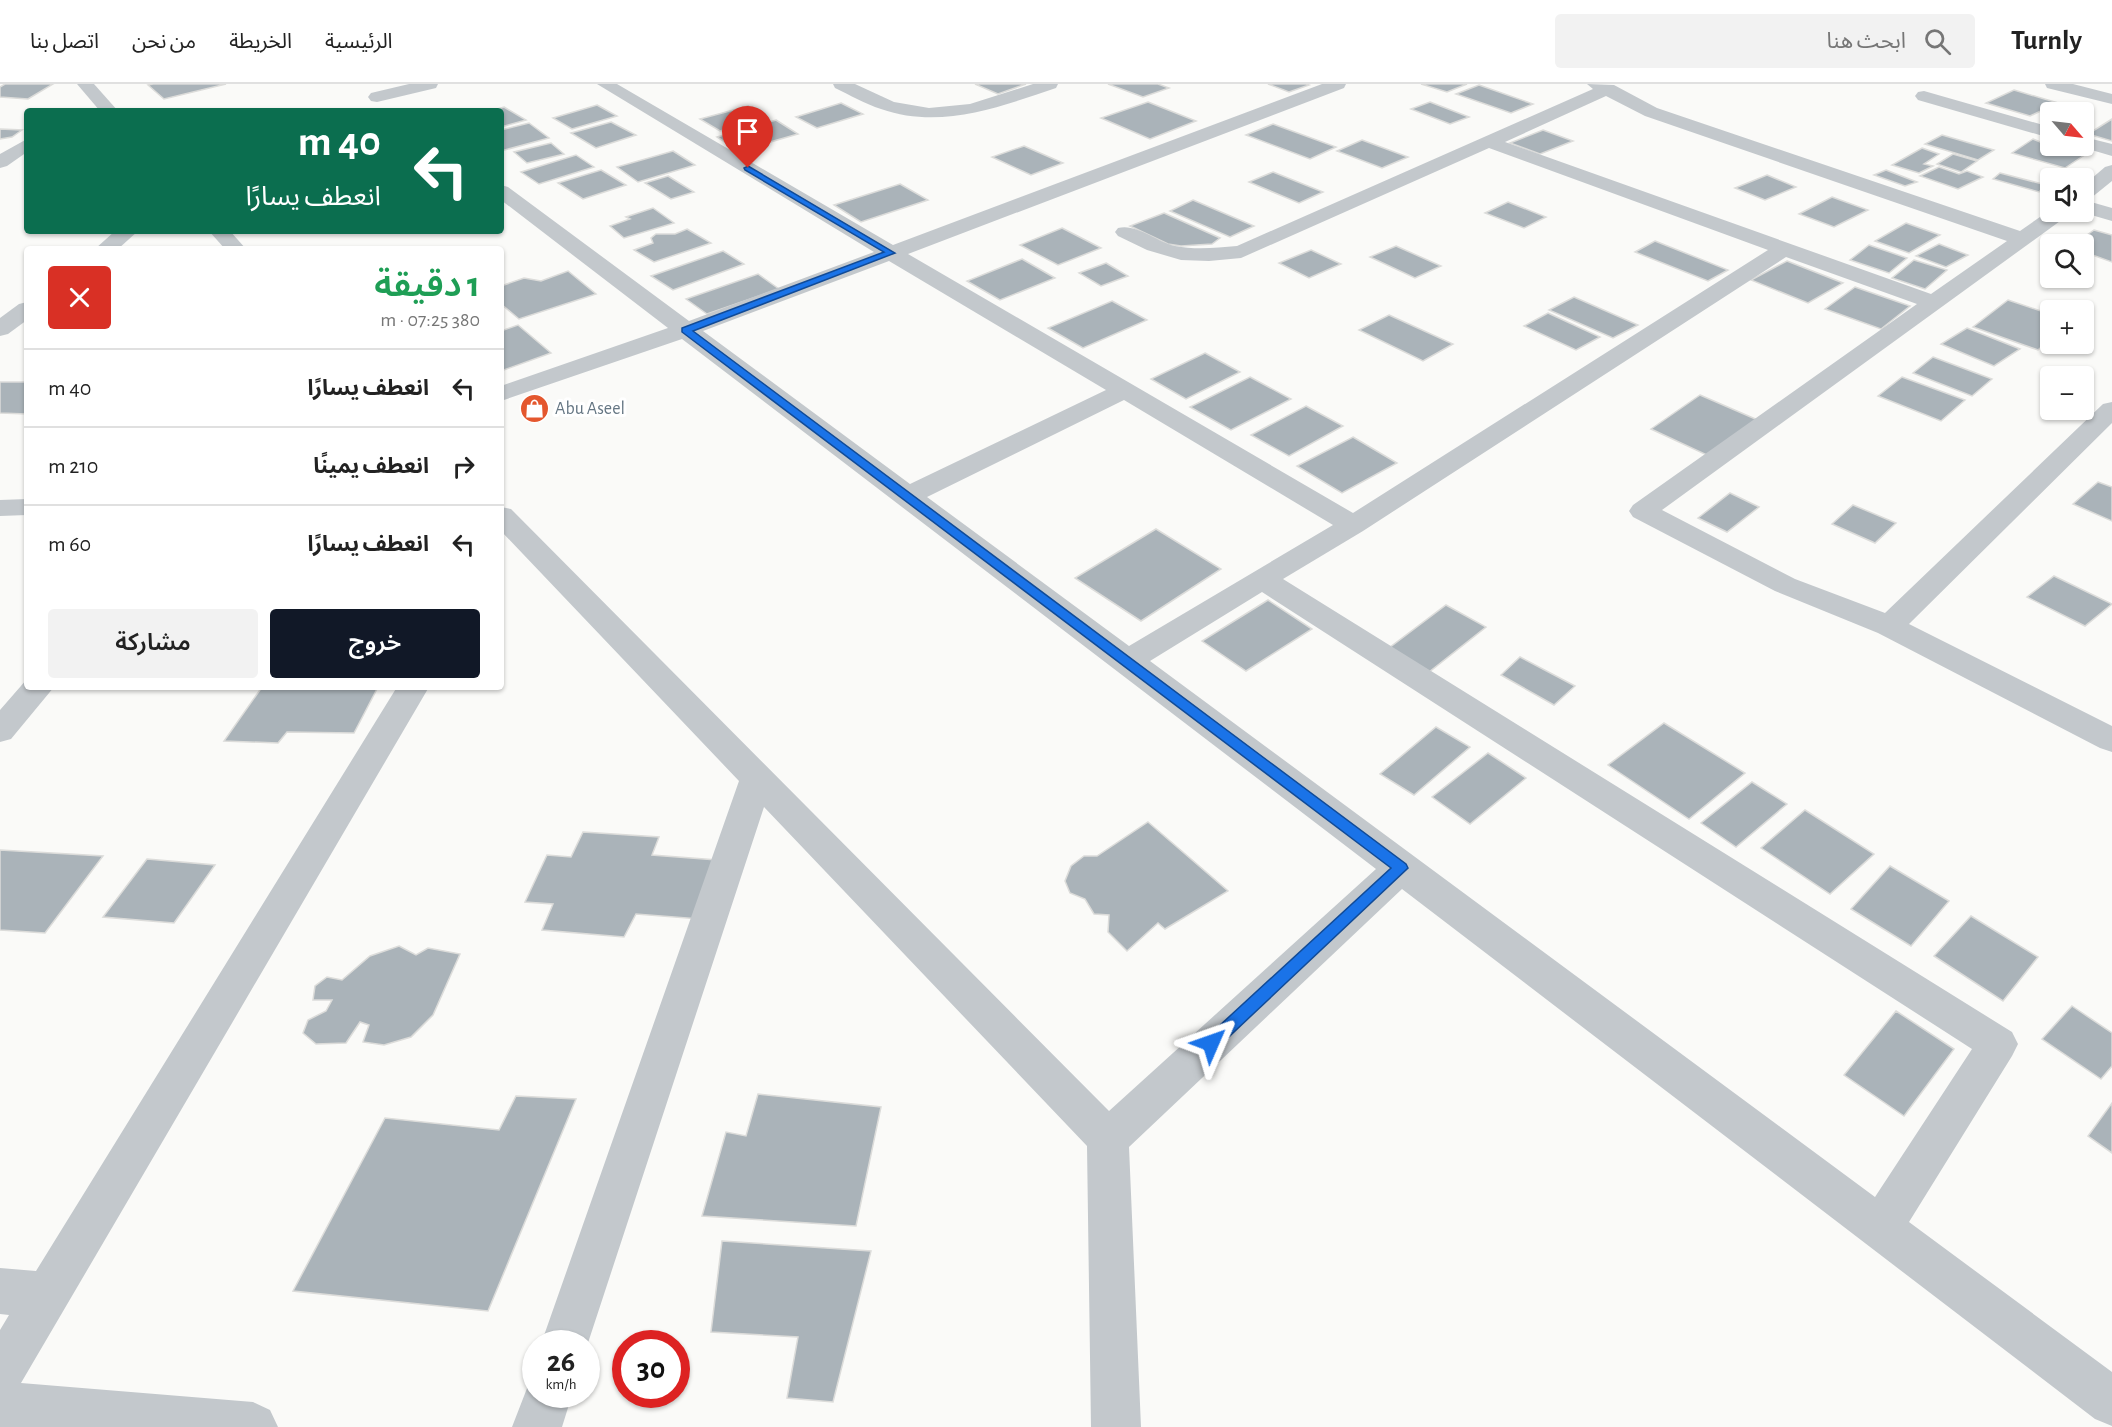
<!DOCTYPE html>
<html lang="ar">
<meta charset="utf-8">
<style>
:root{--surface:#fff;--page:#f2f2f2;--text:#222;--muted:#767676;--line:#e0e0e0;--accent:#111827}
body{margin:0;font-family:"Alegreya Sans","Noto Sans Arabic",sans-serif;background:var(--page);color:var(--text);direction:rtl;height:100vh;display:flex;flex-direction:column;font-size:22px;white-space:nowrap}
*{box-sizing:border-box;margin:0}
p{font-size:20px;color:var(--muted)}
.icon{flex:none;width:33px;height:33px;fill:none;stroke:currentColor;stroke-width:2;stroke-linecap:round;stroke-linejoin:round}
.map{position:relative;flex:1;overflow:hidden;direction:ltr}
.side{position:absolute;left:24px;top:162px;width:480px;height:444px;display:flex;flex-direction:column;background:var(--surface);border-radius:6px;box-shadow:0 2px 4px #0004;direction:rtl}
.side>*{flex:none}
.guide{position:absolute;left:24px;top:24px;width:480px;height:126px;border-radius:6px;box-shadow:0 2px 4px #0004;direction:rtl;background:#0b6e4f;color:#fff;overflow:hidden}
.needle{width:39px;rotate:118deg}
.fabs{position:absolute;left:2040px;top:18px;display:grid;gap:12px}
.fabs a{display:grid;place-items:center;width:54px;height:54px;border-radius:6px;background:var(--surface);box-shadow:0 2px 4px #0004;font-size:30px}
.speed{position:absolute;left:522px;top:1246px;display:flex;gap:12px;font-size:30px;font-weight:700;text-align:center}
.speed>*{display:grid;place-content:center;width:78px;height:78px;border-radius:50%;background:var(--surface);box-shadow:0 2px 4px #0004;line-height:1}
.speed small{font-size:15px;font-weight:400}
.speed .limit{border:9px solid #d22;background:#fff;color:#111}
.pin{position:absolute;display:grid;place-items:center;width:51px;height:51px;color:#fff;margin:-62px -26px;border-radius:50% 50% 50% 0;rotate:-45deg;box-shadow:0 0 6px #0007}
.pin .icon{rotate:45deg}
.me{position:absolute;width:66px;margin:-33px;rotate:47deg;stroke-linejoin:round;filter:drop-shadow(0 0 4px #0008)}
.turn{display:flex;align-items:center;gap:21px;height:126px;padding:0 24px;font-size:27px}
.turn .icon{width:78px;height:78px;stroke-width:2.5}
.turn b{display:block;font-size:42px;line-height:51px}
.round{display:grid;place-items:center;flex:none;width:63px;height:63px;border-radius:6px;background:var(--page)}
.overview{display:flex;align-items:center;justify-content:space-between;height:102px;padding:0 24px}
h1{font-size:36px;font-weight:600;line-height:45px;color:#1e9e55}
.action{display:flex;gap:12px;margin-top:auto;padding:12px 24px}
.action a{flex:1;height:69px;border-radius:6px;background:var(--accent);color:#fff;font-size:24px;font-weight:600;line-height:69px;text-align:center}
.action a+a{background:var(--page);color:var(--text)}
ul{padding:0;list-style:none}
li{display:flex;align-items:center;gap:18px;height:78px;padding:0 24px;border-top:2px solid var(--line)}
li div{flex:1}
li b{display:block;font-size:22px}
li em{font-style:normal}
header{display:flex;align-items:center;gap:36px;box-sizing:border-box;height:84px;padding:0 30px;background:var(--surface);border-bottom:2px solid var(--line)}
header strong{font-size:28px}
nav{display:flex;gap:33px;margin-inline-start:auto;font-size:21px}
.search{width:420px;height:54px;background:var(--page);display:flex;align-items:center;gap:15px;box-sizing:border-box;padding:0 21px;border-radius:6px;color:var(--muted);font-size:22px}
.map>svg:first-child{display:block}
.building{fill:#aab3b9;stroke:#dcdcda;stroke-width:1.5}
.lines{fill:none;stroke-linecap:round;stroke-linejoin:round}
.minor{fill:#c3c8cc;fill-rule:evenodd}
.route{fill:#1a73e8;stroke:#114b97;stroke-width:1.5}
.labels{text-anchor:middle;stroke-width:6;stroke-linejoin:round;paint-order:stroke}
.far-poi-label{font-size:18px;fill:#657683;stroke:#fff;text-anchor:start}
</style>
<header>
<strong>Turnly</strong>
<div class="search"><svg class="icon" aria-label="search" viewBox="0 0 24 24"><circle cx="10" cy="10" r="6"/><path d="M15 15l6 6"/></svg>ابحث هنا</div>
<nav><a>الرئيسية</a><a>الخريطة</a><a>من نحن</a><a>اتصل بنا</a></nav>
</header>
<div class="map">
<svg width="2112" height="1343" viewBox="0 0 2112 1343">
<rect width="100%" height="100%" fill="#fafaf8"/>
<g class="building">
<polygon points="5,0 53,0 28,15 0,13 0,3"/>
<polygon points="153,0 226,0 164,15 148,1"/>
<polygon points="975,0 1026,0 998,10"/>
<polygon points="1108,0 1158,0 1169,4 1143,13"/>
<polygon points="1268,0 1306,0 1309,1 1289,8"/>
<polygon points="1421,0 1467,0 1447,8"/>
<polygon points="1479,1 1533,20 1511,29 1456,10"/>
<polygon points="2014,6 2058,19 2030,32 1986,19"/>
<polygon points="1148,18 1196,37 1150,55 1101,34"/>
<polygon points="1430,18 1469,33 1450,40 1411,25"/>
<polygon points="841,19 863,30 817,44 796,33"/>
<polygon points="597,21 617,32 572,45 553,34"/>
<polygon points="748,22 768,34 720,47 700,35"/>
<polygon points="504,23 526,36 501,43 501,27 490,27"/>
<polygon points="2112,35 2112,57 2088,50"/>
<polygon points="776,36 798,50 739,67 717,53"/>
<polygon points="611,38 636,51 596,64 571,49"/>
<polygon points="529,39 549,54 501,67 501,46"/>
<polygon points="1273,40 1336,63 1310,75 1246,51"/>
<polygon points="0,45 22,46 12,53 0,55"/>
<polygon points="1543,46 1573,57 1540,70 1510,59"/>
<polygon points="1942,51 1994,66 1978,76 1925,60"/>
<polygon points="2033,55 2050,62 2086,70 2065,84 2012,69"/>
<polygon points="1362,56 1408,73 1382,84 1337,67"/>
<polygon points="551,59 564,70 527,79 514,68"/>
<polygon points="1024,62 1063,79 1031,91 992,73"/>
<polygon points="1922,64 1939,70 1924,80 1933,82 1919,89 1892,81"/>
<polygon points="673,67 695,81 638,98 617,83"/>
<polygon points="1953,70 1977,77 1961,88 1937,80"/>
<polygon points="576,71 594,83 539,100 521,88"/>
<polygon points="1939,83 1959,90 1967,87 1983,93 1958,105 1920,92"/>
<polygon points="601,86 626,101 583,115 558,99"/>
<polygon points="1886,86 1917,98 1905,102 1874,91"/>
<polygon points="1273,88 1323,108 1299,119 1249,98"/>
<polygon points="2000,89 2046,101 2039,108 1993,95"/>
<polygon points="1767,91 1796,103 1765,116 1735,104"/>
<polygon points="668,92 694,108 671,115 645,99"/>
<polygon points="900,100 928,116 861,138 834,121"/>
<polygon points="1832,113 1868,126 1834,143 1799,130"/>
<polygon points="1193,116 1254,142 1230,153 1170,127"/>
<polygon points="1508,118 1546,133 1524,144 1485,129"/>
<polygon points="653,124 674,139 624,154 610,142 630,135 626,133"/>
<polygon points="1164,129 1220,154 1212,160 1181,162 1168,160 1130,142"/>
<polygon points="1906,139 1940,151 1909,169 1875,157"/>
<polygon points="1062,144 1101,164 1058,181 1020,161"/>
<polygon points="687,145 711,159 654,178 634,166 653,159 651,154 656,150 675,150"/>
<polygon points="2094,146 2112,151 2112,178 2084,168 2084,160 2074,160"/>
<polygon points="1655,157 1728,186 1708,197 1635,168"/>
<polygon points="1939,160 1968,171 1946,183 1916,172"/>
<polygon points="1869,161 1907,174 1889,189 1850,176"/>
<polygon points="1396,162 1441,182 1415,194 1370,173"/>
<polygon points="1311,166 1341,180 1309,194 1279,179"/>
<polygon points="723,167 744,180 673,206 651,192"/>
<polygon points="1022,175 1055,194 1000,216 967,197"/>
<polygon points="1914,176 1947,186 1925,205 1892,194"/>
<polygon points="1787,177 1843,199 1808,219 1751,196"/>
<polygon points="1106,179 1128,192 1101,202 1079,189"/>
<polygon points="568,187 596,210 519,235 501,220 501,202 524,194 541,197"/>
<polygon points="758,190 779,205 707,230 686,215"/>
<polygon points="1855,203 1910,222 1881,245 1825,225"/>
<polygon points="1574,213 1638,241 1613,254 1549,226"/>
<polygon points="2008,216 2050,230 2050,255 2038,266 1973,243"/>
<polygon points="1112,217 1147,236 1083,264 1048,244"/>
<polygon points="1548,229 1600,253 1576,266 1524,242"/>
<polygon points="1389,231 1453,260 1423,277 1359,246"/>
<polygon points="518,241 551,269 501,287 501,247"/>
<polygon points="1967,244 2020,265 1994,282 1941,260"/>
<polygon points="1205,269 1240,288 1186,315 1151,295"/>
<polygon points="1933,273 1992,295 1972,312 1913,289"/>
<polygon points="1250,293 1291,315 1231,346 1190,323"/>
<polygon points="1902,293 1965,316 1941,337 1878,312"/>
<polygon points="0,298 27,298 27,330 0,329"/>
<polygon points="1700,311 1760,337 1711,373 1651,345"/>
<polygon points="1306,322 1343,342 1289,372 1251,351"/>
<polygon points="1353,353 1397,379 1342,409 1297,382"/>
<polygon points="2098,398 2112,403 2112,437 2073,420"/>
<polygon points="1730,409 1759,423 1727,448 1698,434"/>
<polygon points="1853,421 1896,439 1875,459 1832,440"/>
<polygon points="1156,445 1221,485 1141,537 1075,494"/>
<polygon points="2054,492 2112,520 2085,542 2027,513"/>
<polygon points="1268,516 1312,545 1246,587 1202,557"/>
<polygon points="1446,521 1486,543 1429,588 1389,564"/>
<polygon points="1520,573 1575,602 1554,621 1501,591"/>
<polygon points="262,603 378,603 354,649 287,648 278,659 224,657"/>
<polygon points="1664,639 1745,689 1689,735 1608,681"/>
<polygon points="1436,643 1470,663 1414,711 1380,690"/>
<polygon points="1488,669 1526,694 1470,740 1432,713"/>
<polygon points="1752,698 1787,720 1736,763 1701,739"/>
<polygon points="1805,726 1874,770 1830,810 1761,764"/>
<polygon points="1148,738 1228,807 1165,845 1158,839 1127,867 1108,848 1109,831 1094,830 1085,815 1070,809 1065,797 1071,782 1084,772 1097,772"/>
<polygon points="583,748 659,753 652,771 717,776 700,835 636,830 624,853 542,846 553,820 525,818 547,771 571,773"/>
<polygon points="0,766 103,772 45,849 0,846"/>
<polygon points="147,775 215,781 174,839 103,833"/>
<polygon points="1890,782 1949,817 1911,862 1851,825"/>
<polygon points="1971,832 2038,873 2003,917 1934,872"/>
<polygon points="399,862 416,871 428,864 460,870 433,931 411,953 384,961 363,958 369,941 360,938 346,959 316,960 303,949 308,936 326,927 332,916 313,916 315,902 327,893 342,896 370,872"/>
<polygon points="2072,922 2112,949 2112,982 2101,995 2042,955"/>
<polygon points="1896,927 1954,965 1904,1032 1844,991"/>
<polygon points="758,1010 881,1023 856,1142 702,1132 726,1048 746,1052"/>
<polygon points="516,1012 576,1015 488,1227 293,1207 385,1034 499,1046"/>
<polygon points="2112,1019 2112,1069 2088,1052"/>
<polygon points="722,1157 871,1167 833,1318 787,1314 798,1253 711,1248"/>
</g>
<g class="lines">
<g class="minor">
<polygon points="77,0 94,0 118,27 100,27"/>
<polygon points="409,0 438,0 436,4 377,18 371,17 368,13 371,9"/>
<path d="M597 0H617L893 161 1322 0H1346L1344 4 908 170 1353 429 1768 166 1489 64 1241 174 1209 177 1181 176 1147 166 1118 152 1115 148 1118 144C1136 139 1157 158 1175 162 1195 166 1216 164 1237 162L1593 5 1587 0 1614 1 1657 24 2020 147 2050 126V128H2070L2067 132 1662 426 1795 495 1885 529 2103 320 2112 318V339L1909 540 2112 642V668L2100 664 1878 549 1775 507 1633 433 1629 427 1633 421 1917 220 1786 173 1363 447 1283 495 2012 948 2018 960 2012 972 1909 1138 2112 1288V1342L2095 1335 1402 805 1129 1063 1141 1343H1091L1087 1062 764 723 586 1265V1260H541L739 697 501 447V423L511 425 1109 1027 1376 785 682 255 501 317V302L668 244 501 116V101L508 103 689 237 874 168ZM1606 12 1645 32 2007 157 1931 210 1505 58ZM889 177 1106 306 910 400 703 247ZM1124 316 1333 441 1129 562 927 413ZM1262 508 1972 965 1875 1113 1150 577Z"/>
<path d="M833 0H855L894 18 929 24 970 20 1033 0H1058L1056 4C999 23 941 46 881 25 865 20 850 11 835 4Z"/>
<polygon points="2045,0 2073,0 2112,10 2112,20 2047,4"/>
<polygon points="1924,7 2050,43 2050,54 1918,16 1915,12 1918,8"/>
<polygon points="2084,53 2112,60 2112,72 2078,62 2084,62"/>
<polygon points="27,55 27,68 7,82 0,84 0,70"/>
<polygon points="2112,81 2112,97 2091,114 2084,116 2084,101 2105,83"/>
<polygon points="2084,116 2112,124 2112,137 2081,128 2084,128"/>
<polygon points="115,147 138,147 118,165 95,165"/>
<polygon points="209,147 230,147 246,165 225,165"/>
<polygon points="27,218 27,236 8,250 0,252 0,234 19,220"/>
<polygon points="27,415 27,431 0,432 0,416"/>
<polygon points="27,595 27,603 54,603 11,655 0,658 0,626"/>
<polygon points="397,603 429,603 21,1299 253,1318 270,1326 278,1343 0,1343 0,1246 9,1231 0,1230 0,1184 36,1187"/>
<polygon points="536,1292 536,1311 572,1311 562,1343 512,1343 531,1294"/>
</g>
</g>
<polygon class="route" points="748,82 895,169 693,247 1406,780 1408,784 1217,964 1211,966 1206,964 1203,959 1206,954 1391,784 682,248 682,244 884,168 745,86 744,84"/>
<defs>
<symbol id="shop-disc" viewBox="-11 -11 22 22"><circle r="9.5" fill="#e4572e" stroke="#fff"/><path d="M-5-2.5h2.3a2.7 3.5 0 0 1 5.4 0H5L5.5 6h-11ZM-1.5-2.5h3a1.5 2.3 0 0 0-3 0Z" fill="#fff"/></symbol>
</defs>
<g fill-rule="evenodd">
<use href="#shop-disc" x="518" y="308" width="33" height="33"/>
</g>
<g class="labels">
<g class="far-poi-label">
<text x="555" y="330">Abu Aseel</text>
</g>
</g>
</svg>
<div class="fabs">
<a><svg class="needle" viewBox="-14 -14 28 28"><path d="M0-13l5 13h-10z" fill="#e53935"/><path d="M0 13l5-13h-10z" fill="#767676"/></svg></a>
<a><svg class="icon" aria-label="sound" viewBox="0 0 24 24"><path d="M4 9h4l5-4v14l-5-4H4zM17 9q2 3 0 6"/></svg></a>
<a><svg class="icon" aria-label="search" viewBox="0 0 24 24"><circle cx="10" cy="10" r="6"/><path d="M15 15l6 6"/></svg></a>
<a>+</a>
<a>−</a>
</div>
<div class="speed"><div>26<small>km/h</small></div><div class="limit">30</div></div>
<div class="pin" style="left:748px;top:84px;background:#d93025"><svg class="icon" aria-label="arrive" viewBox="0 0 24 24"><path d="M6 21V4h12l-3 4 3 4H6"/></svg></div>
<svg class="me" style="left:1211px;top:959px" viewBox="-20 -20 40 40"><path d="M0-17L14 15 0 8-14 15z" fill="#1a73e8" stroke="#fff" stroke-width="4"/></svg>
<div class="guide">
<div class="turn"><svg class="icon" aria-label="left" viewBox="0 0 24 24"><path d="M17 20v-9H6M10 6l-5 5 5 5"/></svg><div><b>40 m</b>انعطف يسارًا</div></div>
</div>
<section class="side">
<div class="overview"><div><h1>1 دقيقة</h1><p>380 m · 07:25</p></div><a class="round" style="background:#d93025;color:#fff"><svg class="icon" aria-label="close" viewBox="0 0 24 24"><path d="M6 6l12 12M18 6L6 18"/></svg></a></div>
<ul>
<li><svg class="icon" aria-label="left" viewBox="0 0 24 24"><path d="M17 20v-9H6M10 6l-5 5 5 5"/></svg><div><b>انعطف يسارًا</b></div><em>40 m</em></li>
<li><svg class="icon" aria-label="right" viewBox="0 0 24 24"><path d="M7 20v-9h11M14 6l5 5-5 5"/></svg><div><b>انعطف يمينًا</b></div><em>210 m</em></li>
<li><svg class="icon" aria-label="left" viewBox="0 0 24 24"><path d="M17 20v-9H6M10 6l-5 5 5 5"/></svg><div><b>انعطف يسارًا</b></div><em>60 m</em></li>
</ul>
<div class="action"><a>خروج</a><a>مشاركة</a></div>
</section>
</div>
